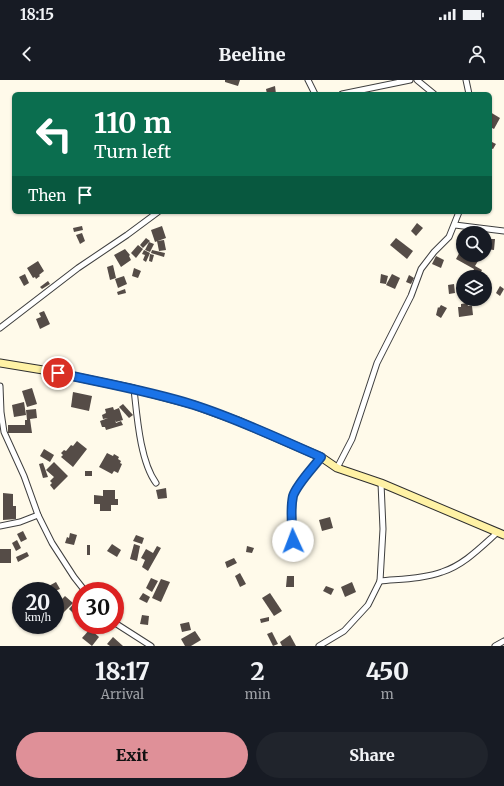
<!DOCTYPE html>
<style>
:root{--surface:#171b24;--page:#20242c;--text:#f1f3f6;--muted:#9ea1a6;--accent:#df9098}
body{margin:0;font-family:Merriweather,serif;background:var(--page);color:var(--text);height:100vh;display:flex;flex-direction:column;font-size:15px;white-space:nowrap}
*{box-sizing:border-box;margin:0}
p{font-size:13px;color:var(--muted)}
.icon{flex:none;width:22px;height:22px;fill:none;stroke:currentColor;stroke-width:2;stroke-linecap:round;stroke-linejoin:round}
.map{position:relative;height:566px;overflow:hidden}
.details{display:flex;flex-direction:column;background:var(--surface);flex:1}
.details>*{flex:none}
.banner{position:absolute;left:12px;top:12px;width:480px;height:122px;border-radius:6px;box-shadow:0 1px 3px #0004;background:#0b6e4f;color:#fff;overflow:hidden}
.controls{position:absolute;left:456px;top:146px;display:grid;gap:8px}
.controls a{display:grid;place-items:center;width:36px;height:36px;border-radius:50%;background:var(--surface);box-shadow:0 1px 3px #0004;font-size:20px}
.speed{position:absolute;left:12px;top:502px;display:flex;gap:8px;font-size:20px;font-weight:700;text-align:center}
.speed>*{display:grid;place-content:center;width:52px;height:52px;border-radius:50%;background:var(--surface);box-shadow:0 1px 3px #0004;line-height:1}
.speed small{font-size:10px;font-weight:400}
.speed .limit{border:6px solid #d22;background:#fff;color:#111}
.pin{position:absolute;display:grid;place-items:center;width:34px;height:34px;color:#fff;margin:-17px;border:2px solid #fff;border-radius:50%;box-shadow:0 1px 4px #0007}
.me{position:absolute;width:44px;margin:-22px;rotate:358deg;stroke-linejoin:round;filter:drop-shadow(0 0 3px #0008)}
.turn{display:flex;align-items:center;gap:14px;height:84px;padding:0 16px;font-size:18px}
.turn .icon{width:52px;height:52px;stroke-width:2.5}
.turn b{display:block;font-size:28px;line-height:34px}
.then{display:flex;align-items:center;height:38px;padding:0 16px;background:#0003;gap:8px;font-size:15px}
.eta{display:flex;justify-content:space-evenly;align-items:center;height:68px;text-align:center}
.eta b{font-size:24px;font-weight:800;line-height:28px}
.action{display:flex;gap:8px;margin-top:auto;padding:8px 16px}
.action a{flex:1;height:46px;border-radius:24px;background:var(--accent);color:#111;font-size:16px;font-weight:800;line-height:46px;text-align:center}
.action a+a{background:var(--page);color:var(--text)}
.status{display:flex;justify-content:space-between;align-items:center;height:28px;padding:0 20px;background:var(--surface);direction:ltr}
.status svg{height:11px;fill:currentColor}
header{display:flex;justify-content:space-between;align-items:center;height:52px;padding:0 16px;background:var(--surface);font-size:18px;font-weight:800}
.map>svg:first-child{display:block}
.building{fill:#554c47}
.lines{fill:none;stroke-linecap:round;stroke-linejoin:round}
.street-casing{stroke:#3f3f3f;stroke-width:7}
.secondary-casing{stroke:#2e2e2e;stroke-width:9}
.street{stroke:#fff;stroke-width:5}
.secondary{stroke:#fff2a5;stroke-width:7}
.route-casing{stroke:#114b97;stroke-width:10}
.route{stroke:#1a73e8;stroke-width:7}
</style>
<div class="status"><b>18:15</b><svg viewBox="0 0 49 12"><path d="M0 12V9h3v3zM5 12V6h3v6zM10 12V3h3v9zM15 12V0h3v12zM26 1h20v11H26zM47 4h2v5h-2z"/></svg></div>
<header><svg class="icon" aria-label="back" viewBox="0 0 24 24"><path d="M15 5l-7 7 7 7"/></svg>Beeline<svg class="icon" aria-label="person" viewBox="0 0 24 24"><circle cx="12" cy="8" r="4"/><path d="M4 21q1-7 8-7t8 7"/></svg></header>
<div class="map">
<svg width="504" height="566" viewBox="0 0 504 566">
<rect width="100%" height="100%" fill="#fffaea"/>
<g class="building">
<polygon points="225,0 240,0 238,6 225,2"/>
<polygon points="275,6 276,14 267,14 266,9"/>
<polygon points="490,32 500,38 494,49 490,47"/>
<polygon points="490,61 496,64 493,69 490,68"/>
<polygon points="417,143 423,148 416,156 411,151"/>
<polygon points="82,146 83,150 74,152 73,148"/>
<polygon points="162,146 166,158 155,162 151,150"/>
<polygon points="82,153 85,161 80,164 76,155"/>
<polygon points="146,158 150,161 143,168 140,165"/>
<polygon points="396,158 413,171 407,179 390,165"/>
<polygon points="485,159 495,159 494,170 485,169"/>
<polygon points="164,160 166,170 159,171 157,161"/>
<polygon points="149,162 154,164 150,172 145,170"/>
<polygon points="138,165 143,169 136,178 131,173"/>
<polygon points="463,166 463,175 481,176 475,186 482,190 479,195 473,192 474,189 456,179"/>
<polygon points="125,169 130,175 129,176 131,180 121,187 114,175"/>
<polygon points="144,170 150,173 146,182 143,180 145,175 142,174"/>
<polygon points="152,170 165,173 164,177 151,173"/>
<polygon points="150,174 154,175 152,182 149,181"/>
<polygon points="436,176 444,180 441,188 432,184"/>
<polygon points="38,181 44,191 39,195 40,196 36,199 35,197 33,198 27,188"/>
<polygon points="113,185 116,198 110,200 107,187"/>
<polygon points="134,188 141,191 138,198 132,196"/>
<polygon points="25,194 29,203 24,206 19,197"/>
<polygon points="381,194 388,196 386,204 380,203"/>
<polygon points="392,194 400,198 395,209 386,205"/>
<polygon points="409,195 414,198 411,204 406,202"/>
<polygon points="124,196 127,204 118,208 115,199"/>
<polygon points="48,201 50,204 42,209 40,207"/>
<polygon points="454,204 455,213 449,214 448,205"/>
<polygon points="500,206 504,209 500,216 496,213"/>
<polygon points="125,209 126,213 118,215 117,212"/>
<polygon points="467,223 468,226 472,226 473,235 459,237 458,227 461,227 461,224"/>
<polygon points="441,225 447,228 441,238 436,235 438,227 439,228"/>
<polygon points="44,231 50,244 40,249 36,239 41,237 39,233"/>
<polygon points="32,308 37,324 27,327 22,311"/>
<polygon points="73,312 92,316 89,331 71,327"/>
<polygon points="24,322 26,335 14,337 12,325"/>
<polygon points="123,324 133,335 129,338 119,327"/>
<polygon points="113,327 114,330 119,328 123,340 116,342 115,340 116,343 121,341 123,345 106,350 105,347 102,347 100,341 108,338 103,339 102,335 106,333 105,329"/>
<polygon points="36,329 37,338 30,339 32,353 8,353 8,345 25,345 25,340 27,340 26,330"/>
<polygon points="77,361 87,369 73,387 61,377 63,375 61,373 64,370 66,371 71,365 73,366"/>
<polygon points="44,369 54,375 50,382 40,376"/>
<polygon points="107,373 113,376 114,374 119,377 118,379 121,381 120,383 122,384 118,393 114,391 112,394 99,387"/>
<polygon points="54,382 68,396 54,410 50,405 52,403 50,401 54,397 46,390"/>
<polygon points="43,383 48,397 43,398 39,384"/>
<rect x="85" y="391" width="7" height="5"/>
<polygon points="166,408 167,418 158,419 156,410"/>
<polygon points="103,410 115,410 115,419 118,419 118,425 111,425 111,431 100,431 100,424 94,424 94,415 103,416"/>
<polygon points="3,413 13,414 13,426 16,426 16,439 3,440"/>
<polygon points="330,437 333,448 322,451 319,440"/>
<polygon points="23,451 27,459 21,462 17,454"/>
<polygon points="70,453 77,455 74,465 65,463 67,457 69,458"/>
<polygon points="136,455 144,458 142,464 133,461"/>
<polygon points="17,460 21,468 16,471 12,463"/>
<polygon points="112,464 121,470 117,477 107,471"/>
<polygon points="134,464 140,466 137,481 130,479"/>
<rect x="87" y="465" width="3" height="10"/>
<polygon points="289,465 298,469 295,477 291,476 293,472 287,470"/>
<polygon points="157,466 161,468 148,491 142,487 145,480 141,478 146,469 153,473"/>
<polygon points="247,466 254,468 252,473 246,472"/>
<rect x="0" y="469" width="11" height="14"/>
<polygon points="27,472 29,476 18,482 16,477"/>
<polygon points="234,478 237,483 227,488 225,482"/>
<polygon points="240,493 246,504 240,507 235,496"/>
<polygon points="287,496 294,496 294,507 286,507"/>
<polygon points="151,498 158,501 152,512 146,508"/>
<polygon points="161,499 170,502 161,522 152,518"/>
<polygon points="56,502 60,509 55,511 49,511 47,507"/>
<polygon points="352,502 356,512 345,517 341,507"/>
<polygon points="326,506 334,509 331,515 323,511"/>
<polygon points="143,513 150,517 147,523 139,519"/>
<polygon points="270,513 282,531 274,536 262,518"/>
<polygon points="65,516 73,523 63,533 57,526 60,524 58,523"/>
<polygon points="76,521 81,526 81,533 77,537 69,529"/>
<polygon points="142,535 149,536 148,545 140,544"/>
<polygon points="269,537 269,541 261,543 260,539"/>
<polygon points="189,542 191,550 182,552 180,544"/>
<polygon points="90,549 99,557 92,566 82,558"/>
<polygon points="195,551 201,560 191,566 185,566 181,559"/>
<polygon points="272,552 278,564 273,566 267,554"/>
<polygon points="290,555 296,566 282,566 280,562"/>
<polygon points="113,557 123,566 110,566 107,564"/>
</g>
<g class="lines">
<defs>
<g id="street">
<polyline points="308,0 315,14"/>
<polyline points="417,0 434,14"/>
<polyline points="466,0 469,14"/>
<polyline points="342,14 410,0"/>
<polyline points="455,145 504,151"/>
<polyline points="0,248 78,188 127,155 158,132"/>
<polyline points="0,306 1,332 4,352 24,396 38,435 52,463 74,497 85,511"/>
<path d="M134 309C137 336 140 381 156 403"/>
<polyline points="337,388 352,359 377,283 411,216 421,189 434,172 449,157 459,132"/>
<polyline points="0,446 20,442 38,435"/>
<path d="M293 461C292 447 290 430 293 416 297 403 313 388 321 377"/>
<path d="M380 501C400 499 423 499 442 492 464 485 481 467 498 452"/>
<polyline points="115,543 151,566"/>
<polyline points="319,566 344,551 368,525 380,501 383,449 381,403"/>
<polyline points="495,566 504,561"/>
</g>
<polyline id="secondary" points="0,283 43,290 134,309 194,325 238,341 321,377 337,388 381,403 504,455"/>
</defs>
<use href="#street" class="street-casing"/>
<use href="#secondary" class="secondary-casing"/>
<use href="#street" class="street"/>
<use href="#secondary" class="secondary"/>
</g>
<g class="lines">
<defs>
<path id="route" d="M58 293C103 303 150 311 194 325 238 339 279 359 321 377 313 388 297 404 293 416 290 430 292 447 293 461"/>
</defs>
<use href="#route" class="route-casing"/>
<use href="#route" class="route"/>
</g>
</svg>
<div class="controls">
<a><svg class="icon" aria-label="search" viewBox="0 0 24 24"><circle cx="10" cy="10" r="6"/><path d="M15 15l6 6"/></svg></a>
<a><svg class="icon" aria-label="layers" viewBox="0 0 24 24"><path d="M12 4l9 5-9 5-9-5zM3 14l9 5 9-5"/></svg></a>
</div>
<div class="speed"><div>20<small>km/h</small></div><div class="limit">30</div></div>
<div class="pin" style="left:58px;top:293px;background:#d93025"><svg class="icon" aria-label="arrive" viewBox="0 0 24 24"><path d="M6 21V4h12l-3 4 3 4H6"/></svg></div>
<svg class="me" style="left:293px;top:461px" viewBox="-20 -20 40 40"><circle r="19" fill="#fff"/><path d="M0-13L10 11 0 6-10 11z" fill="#1a73e8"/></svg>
<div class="banner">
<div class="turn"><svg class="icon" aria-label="left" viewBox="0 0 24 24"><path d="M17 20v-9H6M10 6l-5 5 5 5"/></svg><div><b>110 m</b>Turn left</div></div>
<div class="then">Then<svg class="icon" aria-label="arrive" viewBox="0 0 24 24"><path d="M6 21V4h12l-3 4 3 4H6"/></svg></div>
</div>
</div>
<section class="details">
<div class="eta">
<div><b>18:17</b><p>Arrival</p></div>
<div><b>2</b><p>min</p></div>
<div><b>450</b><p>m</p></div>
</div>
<div class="action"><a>Exit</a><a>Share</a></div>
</section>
